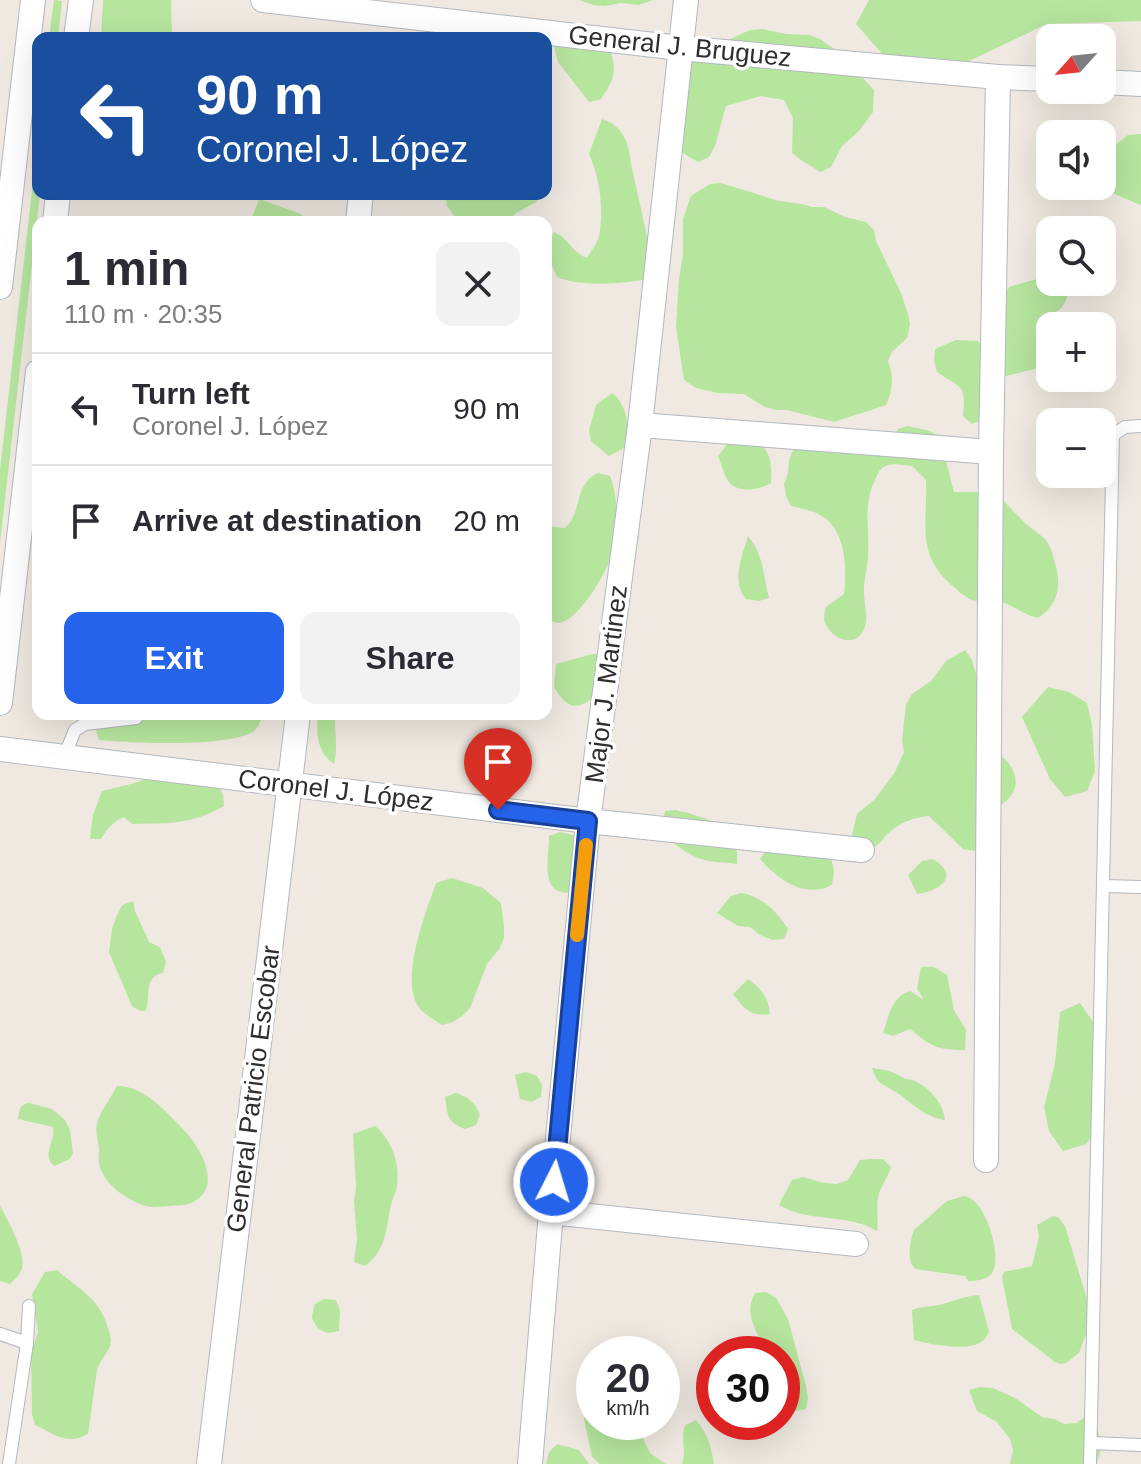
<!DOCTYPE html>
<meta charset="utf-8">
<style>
:root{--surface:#fff;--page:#f2f2f3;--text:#2b2b33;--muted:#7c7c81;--line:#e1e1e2;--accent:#2563eb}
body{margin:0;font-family:Helvetica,sans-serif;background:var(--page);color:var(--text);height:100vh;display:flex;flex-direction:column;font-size:30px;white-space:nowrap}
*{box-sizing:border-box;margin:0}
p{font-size:26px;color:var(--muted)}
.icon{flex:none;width:44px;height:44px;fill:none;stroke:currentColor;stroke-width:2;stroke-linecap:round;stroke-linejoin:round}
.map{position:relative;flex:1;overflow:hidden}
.sheet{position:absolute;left:32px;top:216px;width:520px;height:504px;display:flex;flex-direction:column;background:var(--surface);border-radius:16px;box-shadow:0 8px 32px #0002}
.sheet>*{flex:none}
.hud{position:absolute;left:32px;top:32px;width:520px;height:168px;border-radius:16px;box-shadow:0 8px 32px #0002;background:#1a4fa0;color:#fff;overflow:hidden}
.needle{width:52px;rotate:243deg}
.buttons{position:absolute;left:1036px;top:24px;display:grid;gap:16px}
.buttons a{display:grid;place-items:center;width:80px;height:80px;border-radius:16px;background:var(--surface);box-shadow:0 8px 32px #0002;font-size:40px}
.speed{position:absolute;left:576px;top:1336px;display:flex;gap:16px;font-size:40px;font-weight:700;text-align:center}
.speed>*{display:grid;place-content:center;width:104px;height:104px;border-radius:50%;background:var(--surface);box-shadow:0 8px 32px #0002;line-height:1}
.speed small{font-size:20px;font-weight:400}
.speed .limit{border:12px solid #d22;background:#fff;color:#111}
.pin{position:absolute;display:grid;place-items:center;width:68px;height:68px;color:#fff;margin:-82px -34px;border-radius:50% 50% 50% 0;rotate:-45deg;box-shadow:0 0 8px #0007}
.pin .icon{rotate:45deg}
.me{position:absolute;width:88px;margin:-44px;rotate:5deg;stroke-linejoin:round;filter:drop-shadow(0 0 6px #0008)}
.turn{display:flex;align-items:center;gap:28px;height:168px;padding:0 32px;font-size:36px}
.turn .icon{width:104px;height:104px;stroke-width:2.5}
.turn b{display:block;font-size:56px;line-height:68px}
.round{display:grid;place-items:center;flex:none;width:84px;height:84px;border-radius:16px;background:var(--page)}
.headline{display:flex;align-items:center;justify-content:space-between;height:136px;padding:0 32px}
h1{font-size:48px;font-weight:800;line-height:60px}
.primary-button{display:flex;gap:16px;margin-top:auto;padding:16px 32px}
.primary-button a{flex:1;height:92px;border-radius:16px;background:var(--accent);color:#fff;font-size:32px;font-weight:800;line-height:92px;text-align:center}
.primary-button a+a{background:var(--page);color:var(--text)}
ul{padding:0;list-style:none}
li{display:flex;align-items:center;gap:24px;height:112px;padding:0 32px;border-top:2px solid var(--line)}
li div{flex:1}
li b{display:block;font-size:30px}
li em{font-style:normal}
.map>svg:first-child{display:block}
.green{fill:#b6e59e}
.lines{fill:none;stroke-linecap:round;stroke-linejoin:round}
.service-casing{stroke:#b4b7c1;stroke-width:14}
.minor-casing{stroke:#b4b7c1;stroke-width:26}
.service{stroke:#fff;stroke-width:12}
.minor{stroke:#fff;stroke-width:24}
.route-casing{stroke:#184099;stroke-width:20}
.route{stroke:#2563eb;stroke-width:14}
.slow{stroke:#f59e0b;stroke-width:14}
.labels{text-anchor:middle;stroke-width:7;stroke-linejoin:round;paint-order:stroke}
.street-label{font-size:26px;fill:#2e2e2e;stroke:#fff}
</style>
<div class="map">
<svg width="1141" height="1464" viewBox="0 0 1141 1464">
<rect width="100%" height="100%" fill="#efe9e1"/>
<g class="green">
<polygon points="54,0 62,1 58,38 49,38"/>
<polygon points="103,0 171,0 172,38 101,38"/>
<polygon points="579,0 653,0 639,5 621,3 605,6 593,5"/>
<polygon points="869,0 1141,0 1141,21 1047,24 969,61 927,68 885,57 856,24"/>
<polygon points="763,29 786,34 809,35 820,39 840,53 874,90 873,112 859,131 842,146 831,167 820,172 801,160 792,153 793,118 784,100 761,96 726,106 715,146 709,157 698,162 678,150 683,71 698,52 717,41 728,40 750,30"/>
<path d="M553 42 609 48C618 71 614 80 601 99L589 102 558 62Z"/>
<path d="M602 119C623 126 629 142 631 164L651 254 648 279C624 284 580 287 557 277L552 266 547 242 554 232C570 239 571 252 587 258 591 251 597 244 599 236 604 210 600 178 589 154Z"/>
<polygon points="1141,134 1141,205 1112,193 1109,171 1111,148 1128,135"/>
<polygon points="38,138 38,194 40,194 0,543 0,470"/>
<path d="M721 183 779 201 802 204 812 207H824L845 217 866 222 874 230 876 241 901 293 908 314 910 324 907 338 892 352 888 361C894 377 893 390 886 405L834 422 787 410H775L763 406 744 394 718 393 696 388 684 380 676 327 679 279 683 254V219L691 196 710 184Z"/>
<polygon points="445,194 469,194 480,198 483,194 541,194 536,202 516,213 508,222 459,222 447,206"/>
<polygon points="259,199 301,214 310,222 251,220"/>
<path d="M1050 275V282H1059L1068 290C1066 311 1056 312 1038 319L1045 357 1039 368 1002 377 1004 297 1009 287Z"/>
<path d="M956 340 978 341 984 349 982 420 972 424 963 416C967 383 960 388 937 372L934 361 935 349Z"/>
<path d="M612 393C627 404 628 425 629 442L621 450 609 456 591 441 589 430 596 405Z"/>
<path d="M908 426 930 431 940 437 954 492H995C1005 502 1015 513 1026 524 1032 529 1040 534 1046 540 1051 547 1053 555 1055 563 1062 587 1058 604 1038 618 1025 615 1016 607 1004 603 994 600 982 603 972 600 964 597 954 587 947 581 916 549 928 521 926 480L912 466C905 465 894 463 888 465 881 467 878 472 876 478 862 505 870 527 868 556 868 568 863 581 864 593 864 605 869 617 864 629 854 651 828 637 824 619 824 617 825 608 826 607L844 594C847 568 846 531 822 516 813 510 801 509 791 506L786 496 784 484 788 473 789 461 797 439 885 448 898 429Z"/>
<path d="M737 432C767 445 772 450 771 483 759 490 738 494 728 481 724 474 721 463 718 456Z"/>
<path d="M598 473 610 476C618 496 618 522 615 544 612 564 580 622 558 623 556 623 548 619 546 618V523L554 527 565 528C583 512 573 485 598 473Z"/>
<path d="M748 536C764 555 763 576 769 598L759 601 746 599C731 581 742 557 748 536Z"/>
<path d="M965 650 972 660 1000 755C1016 767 1023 787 1005 802 1000 806 992 809 987 812L981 843 974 851 963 849 929 816C916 817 901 822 891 831 881 839 884 842 871 849L860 844 852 835 857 814 875 799 895 772 904 752 902 740 906 704 912 694 931 681 946 661Z"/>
<path d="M593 654H599L606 689C582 706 572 717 554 687L556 664Z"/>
<polygon points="1048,687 1069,692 1087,703 1092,725 1095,771 1087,791 1065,797 1050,779 1022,717"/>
<path d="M91 714H180L188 718 196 714H262C261 720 259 727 254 731 230 748 130 743 99 740Z"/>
<path d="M318 714H326L335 720C335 735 338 750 334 764 317 752 316 734 318 714Z"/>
<path d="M169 770 218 784 223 795 224 806C190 825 169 823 132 824L124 817C113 822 107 828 101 839H90L93 815 102 791 135 783Z"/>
<path d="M676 810C690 813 721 822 730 833 737 841 738 854 737 864 727 862 718 863 709 861 690 858 676 844 661 834L665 811Z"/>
<path d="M560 832 573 835 579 869 576 892C538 899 549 860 549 836Z"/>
<path d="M775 838 829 849 834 871 832 885C805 899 778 880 760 859Z"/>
<path d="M933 859C961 876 940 891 917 894L908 875 922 861Z"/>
<path d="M452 878 483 888 501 903 504 926V937L500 948 487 964 470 1008 462 1016 453 1022 442 1025C435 1020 427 1016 421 1010 397 984 426 912 436 883Z"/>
<path d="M741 893C762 896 777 912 788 929L784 939 773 940 760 935 750 927 738 926 717 913 731 896Z"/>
<path d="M133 901 135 911 149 942 160 947 166 962 163 973C134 977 162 1027 132 1006L109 952 112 929 117 915 122 905Z"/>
<path d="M921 967H934L947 975 954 1010 966 1030 965 1050C937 1050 932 1047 910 1029L893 1036 883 1033C889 1016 891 997 910 991L923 999 922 996 917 989Z"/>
<path d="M748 979C761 988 769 999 770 1014 751 1017 744 1009 733 994Z"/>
<polygon points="1080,1003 1105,1039 1106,1061 1099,1083 1099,1127 1086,1144 1063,1151 1049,1131 1044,1107 1055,1063 1060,1012"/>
<path d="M872 1068C887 1070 889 1070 902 1077 909 1081 908 1078 915 1081 931 1089 943 1103 945 1120 923 1117 912 1102 894 1091 888 1087 882 1085 877 1080 875 1076 874 1072 872 1068Z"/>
<polygon points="526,1072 537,1076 542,1085 541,1097 531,1102 520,1099 515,1075"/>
<path d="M117 1086C144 1086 164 1110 182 1128 200 1146 227 1191 188 1204 183 1206 176 1205 170 1206 162 1206 153 1208 146 1206 127 1200 106 1186 100 1167 98 1161 99 1154 99 1148 98 1141 95 1131 97 1124 99 1113 112 1096 117 1086Z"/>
<path d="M456 1093C468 1097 475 1102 480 1115L476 1125 465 1129C446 1122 448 1115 445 1097Z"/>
<path d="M29 1103 52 1109 65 1120 70 1130 73 1153 70 1159 54 1166C41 1154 56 1141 53 1127L18 1119C19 1110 20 1104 29 1103Z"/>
<path d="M375 1126C394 1142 401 1168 396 1191 394 1197 391 1202 390 1209 386 1232 385 1251 365 1266L354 1262 357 1239 354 1201 356 1187 353 1134Z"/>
<path d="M871 1159H883L891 1167C888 1178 880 1186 878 1198 876 1209 879 1220 877 1231 848 1213 809 1223 779 1205L792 1180 803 1177 824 1183 837 1184 848 1180 860 1160Z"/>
<path d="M964 1196C986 1198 1003 1258 992 1273 987 1280 976 1281 968 1281L965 1276 915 1269C906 1259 910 1242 914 1230L947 1201Z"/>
<path d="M0 1205C7 1220 26 1251 22 1268 20 1275 15 1279 10 1284L0 1281Z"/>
<polygon points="1053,1216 1058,1217 1065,1226 1089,1306 1089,1325 1079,1353 1066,1363 1060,1364 1055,1362 1012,1329 1002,1277 1004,1272 1032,1266 1039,1237 1037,1225"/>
<path d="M57 1270C78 1289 100 1298 108 1328 109 1331 111 1337 111 1341 110 1352 100 1359 97 1370L88 1434C66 1446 55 1434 35 1425L32 1414 31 1353 38 1332 32 1294 45 1272Z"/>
<path d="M766 1292 776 1298 788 1319 806 1386 808 1398 806 1409 782 1414V1354H765C759 1331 742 1316 755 1293Z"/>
<path d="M979 1295 989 1332C986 1336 985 1340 981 1342 968 1352 929 1344 914 1340L912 1310C921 1306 929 1307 939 1305 952 1302 965 1296 979 1295Z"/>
<polygon points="324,1299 336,1300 340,1311 339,1331 328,1333 318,1329 312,1318 314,1305"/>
<path d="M980 1387 993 1388 1015 1398 1042 1417 1054 1419 1065 1424 1076 1423 1085 1417 1095 1422C1100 1437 1104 1450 1096 1464H1010L1013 1450 1010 1439 997 1422 977 1411 969 1390Z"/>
<polygon points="594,1397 594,1422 635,1422 650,1453 666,1464 600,1464 592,1457 584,1419"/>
<path d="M696 1420C708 1434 711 1446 714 1464H682C687 1451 680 1439 685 1425Z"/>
<polygon points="557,1444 579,1450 589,1464 546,1464 549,1452"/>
</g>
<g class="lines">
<defs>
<g id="service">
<polyline points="64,757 75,730 85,724 136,718 140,714"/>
<polyline points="1104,886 1141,887"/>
<polyline points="0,1334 27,1343"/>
<polyline points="1091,1443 1141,1445"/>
<polyline points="9,1464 27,1343 29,1306"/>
<polyline points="1090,1464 1113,435 1125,427 1141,426"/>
</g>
<g id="minor">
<polyline points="263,0 680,48 998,77 1050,79"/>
<polyline points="76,38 81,0"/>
<polyline points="1102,82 1141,84"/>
<polyline points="55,222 58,194"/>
<polyline points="358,222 361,194"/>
<polyline points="0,287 33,0"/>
<polyline points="640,425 991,452"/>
<polyline points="0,703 38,372"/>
<polyline points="0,749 588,821 862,850"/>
<polyline points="986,1160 991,452 998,77"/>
<polyline points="551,1212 856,1244"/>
<polyline points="209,1464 298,714"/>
<polyline points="530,1464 551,1212 588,821 640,425 686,0"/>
</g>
</defs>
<use href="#service" class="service-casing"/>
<use href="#minor" class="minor-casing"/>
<use href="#service" class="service"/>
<use href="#minor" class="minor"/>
</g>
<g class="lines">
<defs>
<polyline id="route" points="498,810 588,821 554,1182"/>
</defs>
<use href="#route" class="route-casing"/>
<use href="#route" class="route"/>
<polyline class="slow" points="577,935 586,845"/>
</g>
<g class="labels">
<g class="street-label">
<text transform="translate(680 46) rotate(6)" y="9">General J. Bruguez</text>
<text transform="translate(606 684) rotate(-83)" y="9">Major J. Martinez</text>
<text transform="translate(336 790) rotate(7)" y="9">Coronel J. López</text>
<text transform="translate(253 1089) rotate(-83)" y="9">General Patricio Escobar</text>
</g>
</g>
</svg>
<div class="buttons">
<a><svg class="needle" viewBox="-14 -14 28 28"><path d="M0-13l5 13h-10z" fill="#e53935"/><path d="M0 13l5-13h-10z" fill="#7c7c81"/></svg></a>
<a><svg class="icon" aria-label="sound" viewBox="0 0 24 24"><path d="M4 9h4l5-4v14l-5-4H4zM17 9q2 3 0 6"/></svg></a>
<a><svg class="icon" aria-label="search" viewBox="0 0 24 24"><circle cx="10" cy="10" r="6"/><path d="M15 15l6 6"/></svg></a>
<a>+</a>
<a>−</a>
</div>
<div class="speed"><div>20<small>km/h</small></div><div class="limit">30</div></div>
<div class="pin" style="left:498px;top:810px;background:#d93025"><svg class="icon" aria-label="arrive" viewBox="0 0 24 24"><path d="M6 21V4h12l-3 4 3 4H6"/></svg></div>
<svg class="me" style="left:554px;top:1182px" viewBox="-20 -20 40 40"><circle r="17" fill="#2563eb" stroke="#fff" stroke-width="3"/><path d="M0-11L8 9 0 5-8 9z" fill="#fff"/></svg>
<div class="hud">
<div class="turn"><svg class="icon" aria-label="left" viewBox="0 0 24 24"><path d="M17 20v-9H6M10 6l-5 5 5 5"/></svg><div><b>90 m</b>Coronel J. López</div></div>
</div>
<section class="sheet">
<div class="headline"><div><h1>1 min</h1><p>110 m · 20:35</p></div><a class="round"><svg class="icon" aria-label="close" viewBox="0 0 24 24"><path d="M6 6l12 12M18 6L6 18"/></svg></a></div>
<ul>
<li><svg class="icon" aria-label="left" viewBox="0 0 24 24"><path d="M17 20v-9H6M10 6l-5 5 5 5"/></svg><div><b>Turn left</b><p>Coronel J. López</p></div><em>90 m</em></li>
<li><svg class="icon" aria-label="arrive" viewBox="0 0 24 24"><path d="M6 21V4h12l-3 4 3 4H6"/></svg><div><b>Arrive at destination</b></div><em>20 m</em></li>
</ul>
<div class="primary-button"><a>Exit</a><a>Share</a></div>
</section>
</div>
